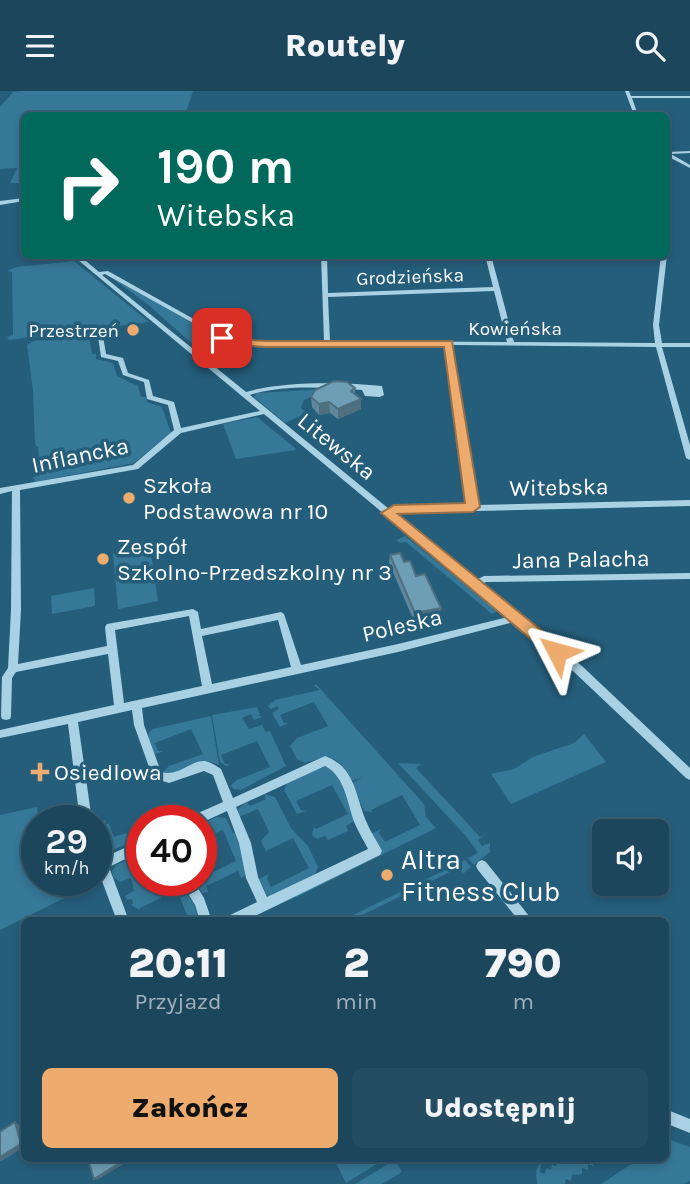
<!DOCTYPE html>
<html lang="pl">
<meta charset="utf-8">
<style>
:root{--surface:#1c465c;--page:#254d62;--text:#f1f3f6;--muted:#a0b1bb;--line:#3a5e72;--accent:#edac6e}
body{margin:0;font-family:Karla,sans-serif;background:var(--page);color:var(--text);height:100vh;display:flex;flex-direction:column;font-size:26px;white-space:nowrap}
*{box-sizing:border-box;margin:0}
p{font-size:23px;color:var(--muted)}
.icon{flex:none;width:38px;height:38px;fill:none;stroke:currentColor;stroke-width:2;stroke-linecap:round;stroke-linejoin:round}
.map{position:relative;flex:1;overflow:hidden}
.side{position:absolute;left:21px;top:826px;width:648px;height:245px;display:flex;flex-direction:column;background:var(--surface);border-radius:10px;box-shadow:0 4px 10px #0003,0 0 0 2px var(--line)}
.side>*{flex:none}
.top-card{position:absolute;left:21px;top:21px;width:649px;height:147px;border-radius:10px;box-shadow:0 4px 10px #0003,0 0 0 2px var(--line);background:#00695c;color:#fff;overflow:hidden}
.tools{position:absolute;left:592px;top:728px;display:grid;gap:14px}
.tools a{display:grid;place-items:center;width:77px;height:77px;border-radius:10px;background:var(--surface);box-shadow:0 4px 10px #0003,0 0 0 2px var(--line);font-size:35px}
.speed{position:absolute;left:21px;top:714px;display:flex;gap:14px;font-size:35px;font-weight:700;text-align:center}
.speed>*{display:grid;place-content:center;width:91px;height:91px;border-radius:50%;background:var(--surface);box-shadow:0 4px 10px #0003,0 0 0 2px var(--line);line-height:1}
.speed small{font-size:18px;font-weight:400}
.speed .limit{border:10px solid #d22;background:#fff;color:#111}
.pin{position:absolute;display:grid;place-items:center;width:60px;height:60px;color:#fff;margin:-30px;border-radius:14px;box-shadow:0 4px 10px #0006}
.me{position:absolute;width:77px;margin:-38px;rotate:309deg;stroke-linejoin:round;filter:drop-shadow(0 0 5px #0008)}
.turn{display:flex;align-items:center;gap:24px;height:147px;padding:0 21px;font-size:32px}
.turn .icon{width:91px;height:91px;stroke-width:2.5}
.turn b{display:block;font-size:49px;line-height:60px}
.eta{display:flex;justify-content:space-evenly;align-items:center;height:119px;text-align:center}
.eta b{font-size:42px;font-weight:800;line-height:49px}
.cta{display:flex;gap:14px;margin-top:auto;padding:14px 21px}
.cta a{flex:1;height:80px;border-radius:10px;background:var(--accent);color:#111;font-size:28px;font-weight:800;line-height:80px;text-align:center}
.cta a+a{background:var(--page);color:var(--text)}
header{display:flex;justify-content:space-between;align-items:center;height:91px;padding:0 21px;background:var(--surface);font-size:32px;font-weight:800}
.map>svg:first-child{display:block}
.green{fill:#367897}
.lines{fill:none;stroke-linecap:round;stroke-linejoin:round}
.minor{fill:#a9d1e4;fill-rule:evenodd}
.wall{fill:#5f889c}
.shaded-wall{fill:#4d6f7f}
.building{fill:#6e9eb5;stroke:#4d6f7f;stroke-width:2}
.route{fill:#edac6e;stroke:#9a7048;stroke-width:2}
.poi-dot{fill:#edac6e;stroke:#255e7b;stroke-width:2.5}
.labels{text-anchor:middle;stroke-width:7;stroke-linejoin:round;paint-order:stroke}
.far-street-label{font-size:19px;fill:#fff;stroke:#255e7b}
.far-poi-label{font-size:19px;fill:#fff;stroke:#255e7b;text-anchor:end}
.street-label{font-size:23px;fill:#fff;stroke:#255e7b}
.poi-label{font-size:23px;fill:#fff;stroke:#255e7b;text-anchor:start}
.near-poi-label{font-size:28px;fill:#fff;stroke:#255e7b;text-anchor:start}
</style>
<header><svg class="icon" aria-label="menu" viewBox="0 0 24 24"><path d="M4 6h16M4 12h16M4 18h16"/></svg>Routely<svg class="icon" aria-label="search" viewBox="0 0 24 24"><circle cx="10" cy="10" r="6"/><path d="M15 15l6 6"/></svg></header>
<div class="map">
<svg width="690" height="1093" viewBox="0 0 690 1093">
<rect width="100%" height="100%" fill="#255e7b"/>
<g class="green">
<polygon points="21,0 193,0 185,24 24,24 24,92 10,92 17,77 0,78 0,16 13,1"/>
<polygon points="74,170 149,231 9,249 7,246 13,244 12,181 7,180 16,176"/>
<polygon points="106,183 210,242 219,259 204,263 145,211"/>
<polygon points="86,242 89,244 92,263 96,263 96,268 113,272 117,285 138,295 141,306 146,306 147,311 162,316 171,342 134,372 35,391 33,386 40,384 38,356 35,354 33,300 27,254 34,250"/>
<polygon points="328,298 304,309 301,317 307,322 285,332 254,306 257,302"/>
<polygon points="257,326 295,357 296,359 236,368 223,333"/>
<polygon points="405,445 497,520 492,523 406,451 400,452 396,449"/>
<polygon points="150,456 158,510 118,518 113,463"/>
<polygon points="94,497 95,515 52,523 51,505"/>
<path d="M316 593 424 713 426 726 436 737 303 803 242 830 381 762 371 743 381 738 379 742 385 751 420 734 402 704 371 719 372 721 364 720 352 692 363 686 351 690C336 664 333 662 305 672L297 668 290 655 297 647 328 635 314 611 280 624 284 632H289L280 636 272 622 279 618 277 615 271 618 268 615 275 609 320 599 314 595Z"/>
<polygon points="257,616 260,624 254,623 262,626 254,629 251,623 242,627 249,638 262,634 266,641 270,640 286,675 241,699 234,698 230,695 237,689 270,676 257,650 221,664 225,673 230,673 226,675 220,671 212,624"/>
<path d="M211 625 219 674C199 664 182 685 162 682L169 675 203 663 191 638 155 652 158 660H163L154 664C151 655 143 644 153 638Z"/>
<polygon points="584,643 606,671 511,713 491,683 514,678 533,666 574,652"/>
<polygon points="398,672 421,673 416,677 480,746 487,742 478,749 482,755 490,752 490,761 474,774 468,767 478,762 466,745"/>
<path d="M325 675C343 683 350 712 354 730L346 735 348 740 328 749 325 745 317 748 312 744 314 736 316 738 348 723 332 694 296 710 301 719 306 720 297 723 284 699 288 691Z"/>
<polygon points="264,703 275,706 291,737 308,755 318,776 315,783 268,806 259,788 269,783 267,788 271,796 309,777 293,747 266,760 261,750 269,741 258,718 239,726 238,718 247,711 250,715 266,708"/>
<polygon points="37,716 39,730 37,730 37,789 96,789 98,775 103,788 0,839 0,724"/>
<polygon points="217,726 226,727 233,742 236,742 241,754 246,784 241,787 238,780 206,795 208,801 202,802 196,792 197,789 236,770 223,739 201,748 201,733"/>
<polygon points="105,729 106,733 109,733 114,746 126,742 130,752 115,758 107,757 97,733"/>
<polygon points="142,762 142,789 179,789 193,811 199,829 189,829 177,799 140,817 140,819 131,814 133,812 132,808 127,809 125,805 134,800 131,787 120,791 113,786 112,780 116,774"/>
<polygon points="465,769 471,776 464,782 456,778 352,829 343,829"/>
<polygon points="668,1048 690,1056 690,1090 683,1093 601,1093 639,1068 665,1068 665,1050"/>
<polygon points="334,1068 385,1068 346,1092"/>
<polygon points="562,1068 599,1068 598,1071 593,1070 593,1075 588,1073 588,1079 582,1077 582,1083 572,1084 571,1090 566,1088 565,1093 537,1093 536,1080 541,1070 540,1081 545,1083 546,1077 551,1079 552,1074 556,1075 557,1070 562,1071"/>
<polygon points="395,1069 402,1081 382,1093 355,1093"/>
</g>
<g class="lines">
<g class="minor">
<polygon points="625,0 629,0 631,5 690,5 690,7 632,7 638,24 634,24"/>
<polygon points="690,60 690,62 671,63 690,74 690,77 667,65 667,61"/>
<polygon points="24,107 24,110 0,114 0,110"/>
<path d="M72 164H79L99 181 108 180 224 245 236 249 324 250 321 164H327L328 202 493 196 485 164H491L514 251 655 252 653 234 661 164H667L659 234 662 252H690V256H662L690 354V369L686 367 656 256 453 254 477 414 690 409V415L394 422 476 489 484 485 690 482V488L486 491 482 493 582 575 690 677V689L686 687 574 581 514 531 398 561 142 617 144 634 161 681C180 686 190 669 205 670 210 671 217 675 221 678L233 707 325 665C355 676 355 703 366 730 370 740 377 750 382 760L380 764 245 830H224L226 826 257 811 246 787 239 752 227 720 201 732V730H187L189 726 223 711 213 684 204 680 169 692 153 687 134 634 132 619 78 631 92 730H80L68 633 0 647V639L114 614 108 563 16 581 12 587 11 625 10 628 6 629 2 628 1 625 2 586 8 577 11 519 12 400 0 403V397L133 374 174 339 168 314 147 308 144 291 123 284 118 270 101 266 97 238 102 239 106 263 123 267 128 282 149 289 153 305 174 311 181 337 260 320ZM105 183 220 247 235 253 324 254 327 255 330 254H446L469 414 394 415 389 418 250 304C285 293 326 297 362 299L365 305 380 306 384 304 382 295C344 291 282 290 246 301L102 184ZM494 200 507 251 330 250 328 206ZM264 323 508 526 398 553 301 574 284 523 281 521 201 538 198 521 193 518 107 533 105 536 107 555 18 573 21 519 20 399 138 378 181 342ZM189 525 202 595 124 612 115 539ZM278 529 291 576 212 593 202 545ZM325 675C346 686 347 713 355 733 359 742 364 750 368 758L267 806 258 786 251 752 236 716Z"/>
<polygon points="142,749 142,760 109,776 129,830 117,830 96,774 96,752 100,753 105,766"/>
<polygon points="482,769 486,771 533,830 519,830 478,779 476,775 478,771"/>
<polygon points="180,789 193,789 204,807 212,830 200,830 195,814"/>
<polygon points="665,1018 690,1028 690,1042 665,1032"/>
</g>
</g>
<g class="wall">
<polygon points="355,297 355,303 361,318 338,328 330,322 319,324 312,316 311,306"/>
<polygon points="390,464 416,485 440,525 414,530 389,472"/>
</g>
<g class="shaded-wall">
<polygon points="361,308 361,318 338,328 338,318"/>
<polygon points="329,311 330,322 319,324 319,313"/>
<polygon points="441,517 440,525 414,530 415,522"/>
<polygon points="15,1031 19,1034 24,1056 0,1071 0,1066"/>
<polygon points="126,1068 132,1068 97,1089 94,1088"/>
</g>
<g class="building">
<polygon points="334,290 347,291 355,297 351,300 361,308 338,318 329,311 319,313 311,306 315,299"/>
<polygon points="400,462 404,471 410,470 416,485 425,483 441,517 415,522 390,464"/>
<polygon points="24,858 24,869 22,859"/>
<polygon points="15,1031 21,1053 0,1066 0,1041"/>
<polygon points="88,1068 126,1068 94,1088"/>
</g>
<polygon class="route" points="222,243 236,248 266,250 452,250 480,416 473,421 398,423 562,556 565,561 562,565 551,565 381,422 394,414 465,412 444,256 266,256 235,254 218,249 218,244"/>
<g class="poi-dot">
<circle cx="133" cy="239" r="7"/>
<circle cx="129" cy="407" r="7"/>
<circle cx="103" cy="468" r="7"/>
<path d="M36.5 670.5h7v7h7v7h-7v7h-7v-7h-7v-7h7z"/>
<circle cx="387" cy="784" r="7"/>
</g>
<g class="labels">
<g class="far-street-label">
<text transform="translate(410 185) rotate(-2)" y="7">Grodzieńska</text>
<text x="515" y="244">Kowieńska</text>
</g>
<g class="far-poi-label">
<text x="119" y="246">Przestrzeń</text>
</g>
<g class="street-label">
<text transform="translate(337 355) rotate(39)" y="8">Litewska</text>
<text transform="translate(80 364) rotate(-12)" y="8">Inflancka</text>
<text transform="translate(559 396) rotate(-1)" y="8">Witebska</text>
<text transform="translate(581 468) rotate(-1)" y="8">Jana Palacha</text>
<text transform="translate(402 534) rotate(-13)" y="8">Poleska</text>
</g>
<g class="poi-label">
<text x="143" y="402">Szkoła<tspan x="143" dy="26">Podstawowa nr 10</tspan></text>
<text x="117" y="463">Zespół<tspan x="117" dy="26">Szkolno-Przedszkolny nr 3</tspan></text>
<text x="54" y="689">Osiedlowa</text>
</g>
<g class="near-poi-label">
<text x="401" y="778">Altra<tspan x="401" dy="32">Fitness Club</tspan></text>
</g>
</g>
</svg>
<div class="tools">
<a><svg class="icon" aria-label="sound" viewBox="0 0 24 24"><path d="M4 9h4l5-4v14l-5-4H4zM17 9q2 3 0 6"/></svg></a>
</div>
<div class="speed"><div>29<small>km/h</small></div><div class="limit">40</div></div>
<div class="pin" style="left:222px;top:247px;background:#d93025"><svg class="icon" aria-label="arrive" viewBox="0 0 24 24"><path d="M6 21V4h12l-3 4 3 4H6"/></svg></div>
<svg class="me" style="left:557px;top:561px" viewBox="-20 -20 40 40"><path d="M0-17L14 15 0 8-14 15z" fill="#edac6e" stroke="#fff" stroke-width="4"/></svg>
<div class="top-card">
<div class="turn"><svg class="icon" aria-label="right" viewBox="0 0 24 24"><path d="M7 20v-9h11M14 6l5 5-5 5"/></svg><div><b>190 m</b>Witebska</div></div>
</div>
<section class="side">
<div class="eta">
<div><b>20:11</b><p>Przyjazd</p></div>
<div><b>2</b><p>min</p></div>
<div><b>790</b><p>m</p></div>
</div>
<div class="cta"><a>Zakończ</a><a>Udostępnij</a></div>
</section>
</div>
